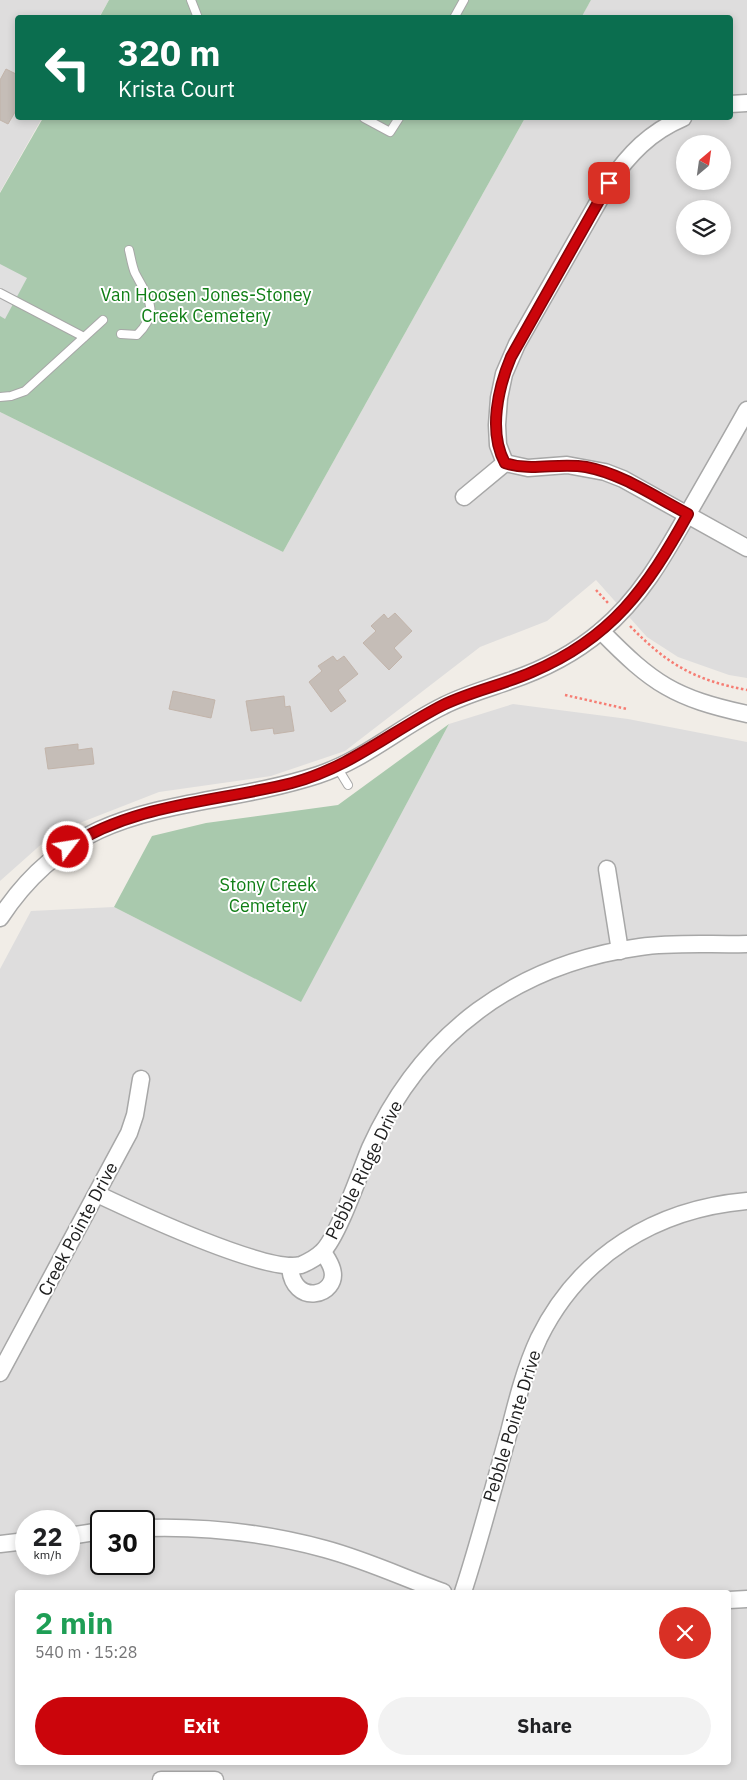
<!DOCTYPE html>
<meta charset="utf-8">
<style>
:root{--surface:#fff;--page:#f2f2f2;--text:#202124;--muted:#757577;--accent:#cb050b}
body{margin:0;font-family:"IBM Plex Sans",sans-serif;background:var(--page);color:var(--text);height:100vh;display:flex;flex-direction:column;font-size:19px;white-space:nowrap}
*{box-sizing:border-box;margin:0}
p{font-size:16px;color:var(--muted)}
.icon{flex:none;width:28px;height:28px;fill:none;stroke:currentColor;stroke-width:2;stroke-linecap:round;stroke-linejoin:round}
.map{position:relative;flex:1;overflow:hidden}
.panel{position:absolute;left:15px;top:1590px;width:716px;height:175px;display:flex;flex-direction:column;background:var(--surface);border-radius:5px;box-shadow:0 2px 8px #0003}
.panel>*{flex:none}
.guide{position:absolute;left:15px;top:15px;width:718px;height:105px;border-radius:5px;box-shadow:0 2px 8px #0003;background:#0b6e4f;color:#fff;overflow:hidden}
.needle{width:32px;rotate:29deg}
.fabs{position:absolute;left:676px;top:135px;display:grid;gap:10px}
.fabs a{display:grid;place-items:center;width:55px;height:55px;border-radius:50%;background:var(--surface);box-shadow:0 2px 8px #0003;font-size:25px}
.speed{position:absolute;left:15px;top:1510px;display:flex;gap:10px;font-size:25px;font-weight:700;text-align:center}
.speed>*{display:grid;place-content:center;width:65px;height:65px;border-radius:50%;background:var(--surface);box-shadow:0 2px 8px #0003;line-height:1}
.speed small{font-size:12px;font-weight:400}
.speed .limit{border:2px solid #111;border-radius:8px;background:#fff;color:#111}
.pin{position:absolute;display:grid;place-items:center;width:42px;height:42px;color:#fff;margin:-21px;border-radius:10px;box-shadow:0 2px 8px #0006}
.me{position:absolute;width:55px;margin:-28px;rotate:59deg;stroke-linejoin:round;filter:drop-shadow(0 0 4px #0008)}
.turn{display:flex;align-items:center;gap:18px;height:105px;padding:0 20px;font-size:22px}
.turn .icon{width:65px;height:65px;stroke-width:2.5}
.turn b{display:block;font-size:35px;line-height:42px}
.round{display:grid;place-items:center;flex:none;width:52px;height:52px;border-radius:26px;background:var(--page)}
.summary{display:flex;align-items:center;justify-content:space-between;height:85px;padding:0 20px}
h1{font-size:30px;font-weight:700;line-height:38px;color:#1e9e55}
.action{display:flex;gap:10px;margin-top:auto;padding:10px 20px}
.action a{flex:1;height:58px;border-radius:30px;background:var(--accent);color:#fff;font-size:20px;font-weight:700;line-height:58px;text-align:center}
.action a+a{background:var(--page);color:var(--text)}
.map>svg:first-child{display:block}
.residential{fill:#dedddd;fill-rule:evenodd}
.cemetery{fill:#a9c9ad}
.parking{fill:#e0e0e0}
.building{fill:#c5bdb7;stroke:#c2b4aa}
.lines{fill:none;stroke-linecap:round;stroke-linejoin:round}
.service-casing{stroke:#a7a7a7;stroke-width:10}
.minor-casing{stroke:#a7a7a7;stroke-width:19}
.path{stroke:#f67d73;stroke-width:2.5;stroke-dasharray:2.5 2.5;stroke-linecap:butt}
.service{stroke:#fff;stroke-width:8}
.minor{stroke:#fff;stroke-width:16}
.route-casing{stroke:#840307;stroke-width:12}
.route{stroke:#cb050b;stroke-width:9}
.labels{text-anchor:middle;stroke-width:4;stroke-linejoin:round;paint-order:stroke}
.park-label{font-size:18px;fill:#0f7e15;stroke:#fff}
.street-label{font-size:18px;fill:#202020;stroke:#fff}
</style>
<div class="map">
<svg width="747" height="1780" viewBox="0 0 747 1780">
<rect width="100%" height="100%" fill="#f1ede7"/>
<g class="residential">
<polygon points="0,0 109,0 99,17 18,18 18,118 42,118 0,192"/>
<path d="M591 0H747V678L729 675 678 657 647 637 596 580 547 621 480 647 345 751 271 776 159 792 54 833 0 881V412L283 552 525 118H730V18L581 17ZM685 144H722V181H685ZM685 209H722V246H685Z"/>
<path d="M513 704 628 719 747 742V1780H0V969L31 911 114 907 301 1001 449 724ZM26 1521H69V1564H26ZM101 1521H144V1564H101ZM18 1592H729V1762H18Z"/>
</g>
<g class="cemetery">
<polygon points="109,0 591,0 581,18 99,18"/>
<polygon points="43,118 525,118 283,552 0,412 0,193"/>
<polygon points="449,724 301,1002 114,907 152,836 206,823 338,805"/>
</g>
<polygon class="parking" points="0,264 27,278 5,319 0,316"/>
<g class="building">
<polygon points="6,69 18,75 18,107 8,124 0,120 0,80"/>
<polygon points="395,613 412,631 394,648 402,657 389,670 363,643 376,631 371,626 384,614 388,619"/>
<polygon points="333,656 337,661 344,656 358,674 338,690 346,701 331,712 309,682 322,671 318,666"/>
<polygon points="173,691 215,700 211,718 169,709"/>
<polygon points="284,696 285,707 290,706 294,731 274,734 273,728 251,731 246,701"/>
<polygon points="78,744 78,750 92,748 94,764 48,769 45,748"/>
</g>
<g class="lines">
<defs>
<g id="service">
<polyline points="191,0 198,18"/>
<polyline points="454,18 464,0"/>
<polyline points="364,118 390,132 399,118"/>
<polyline points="0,293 84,337"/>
<path d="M121 334 137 335C161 311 148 298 135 273 132 266 131 258 129 250"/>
<polyline points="0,397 11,396 25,391 103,320"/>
<polyline points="337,767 348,785"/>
</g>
<g id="minor">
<polyline points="730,104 747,103"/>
<path d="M505 463 498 445 497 425 499 398 504 374 517 344 609 183C629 154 650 132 683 118"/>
<polyline points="464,497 505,463 528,468 567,465 605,472 623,479 747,548"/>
<path d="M601 631C653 684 674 698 747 714"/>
<polyline points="607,869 620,951"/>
<path d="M0 918C82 792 194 815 318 775 364 760 400 727 443 706 464 695 487 689 509 681 542 670 575 653 601 631 641 598 665 554 690 510 709 477 728 444 747 410"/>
<path d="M97 1194C133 1211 267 1274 301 1265 308 1262 316 1258 322 1252 338 1237 360 1172 370 1148 422 1033 516 964 640 947 675 942 712 945 747 944"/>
<path d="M290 1266C292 1308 340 1296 332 1269 330 1262 326 1257 323 1252"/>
<polyline points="0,1373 129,1133 135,1115 141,1079"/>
<path d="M144 1528C205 1526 266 1533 325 1549 366 1560 404 1578 443 1592"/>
<polyline points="69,1536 101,1531"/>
<polyline points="0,1544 26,1541"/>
<path d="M463 1592C480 1540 494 1485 509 1432 517 1400 525 1368 539 1338 580 1255 656 1209 747 1201"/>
<polyline points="729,1600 747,1599"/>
<polyline points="161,1780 215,1780"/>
</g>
</defs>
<use href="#service" class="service-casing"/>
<use href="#minor" class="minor-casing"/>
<g class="path">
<polyline points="596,590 609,604"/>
<path d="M630 626C667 664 694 680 747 690"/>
<polyline points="565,695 627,709"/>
</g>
<use href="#service" class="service"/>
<use href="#minor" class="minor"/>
</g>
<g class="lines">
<defs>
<path id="route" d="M68 847C136 803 216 802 292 783 349 768 392 731 443 705 472 691 503 685 532 672 612 638 647 588 688 514 655 497 623 474 586 467 559 462 531 472 505 463 488 432 498 388 511 357L609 183"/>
</defs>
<use href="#route" class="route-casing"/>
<use href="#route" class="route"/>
</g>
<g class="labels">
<g class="park-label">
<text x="206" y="301">Van Hoosen Jones-Stoney<tspan x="206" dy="21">Creek Cemetery</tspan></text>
<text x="268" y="891">Stony Creek<tspan x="268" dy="21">Cemetery</tspan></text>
</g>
<g class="street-label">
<text transform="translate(364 1170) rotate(-64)" y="6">Pebble Ridge Drive</text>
<text transform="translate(78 1229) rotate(-62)" y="6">Creek Pointe Drive</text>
<text transform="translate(512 1426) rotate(-73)" y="6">Pebble Pointe Drive</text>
</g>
</g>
</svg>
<div class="fabs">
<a><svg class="needle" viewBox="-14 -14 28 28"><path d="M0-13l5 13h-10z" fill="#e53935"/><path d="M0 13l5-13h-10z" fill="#757577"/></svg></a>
<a><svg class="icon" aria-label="layers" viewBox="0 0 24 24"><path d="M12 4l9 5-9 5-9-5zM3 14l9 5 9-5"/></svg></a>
</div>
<div class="speed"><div>22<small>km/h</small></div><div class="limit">30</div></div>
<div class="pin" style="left:609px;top:183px;background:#d93025"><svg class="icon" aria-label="arrive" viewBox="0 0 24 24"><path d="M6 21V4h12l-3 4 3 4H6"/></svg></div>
<svg class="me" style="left:68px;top:847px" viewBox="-20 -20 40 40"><circle r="17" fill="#cb050b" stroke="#fff" stroke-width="3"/><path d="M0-11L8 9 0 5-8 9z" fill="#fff"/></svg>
<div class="guide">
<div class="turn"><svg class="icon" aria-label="left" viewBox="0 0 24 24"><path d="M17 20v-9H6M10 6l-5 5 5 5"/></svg><div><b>320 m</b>Krista Court</div></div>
</div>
<section class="panel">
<div class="summary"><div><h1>2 min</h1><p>540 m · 15:28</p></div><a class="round" style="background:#d93025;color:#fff"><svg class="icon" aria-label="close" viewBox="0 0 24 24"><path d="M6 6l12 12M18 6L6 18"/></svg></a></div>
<div class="action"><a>Exit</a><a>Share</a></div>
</section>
</div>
